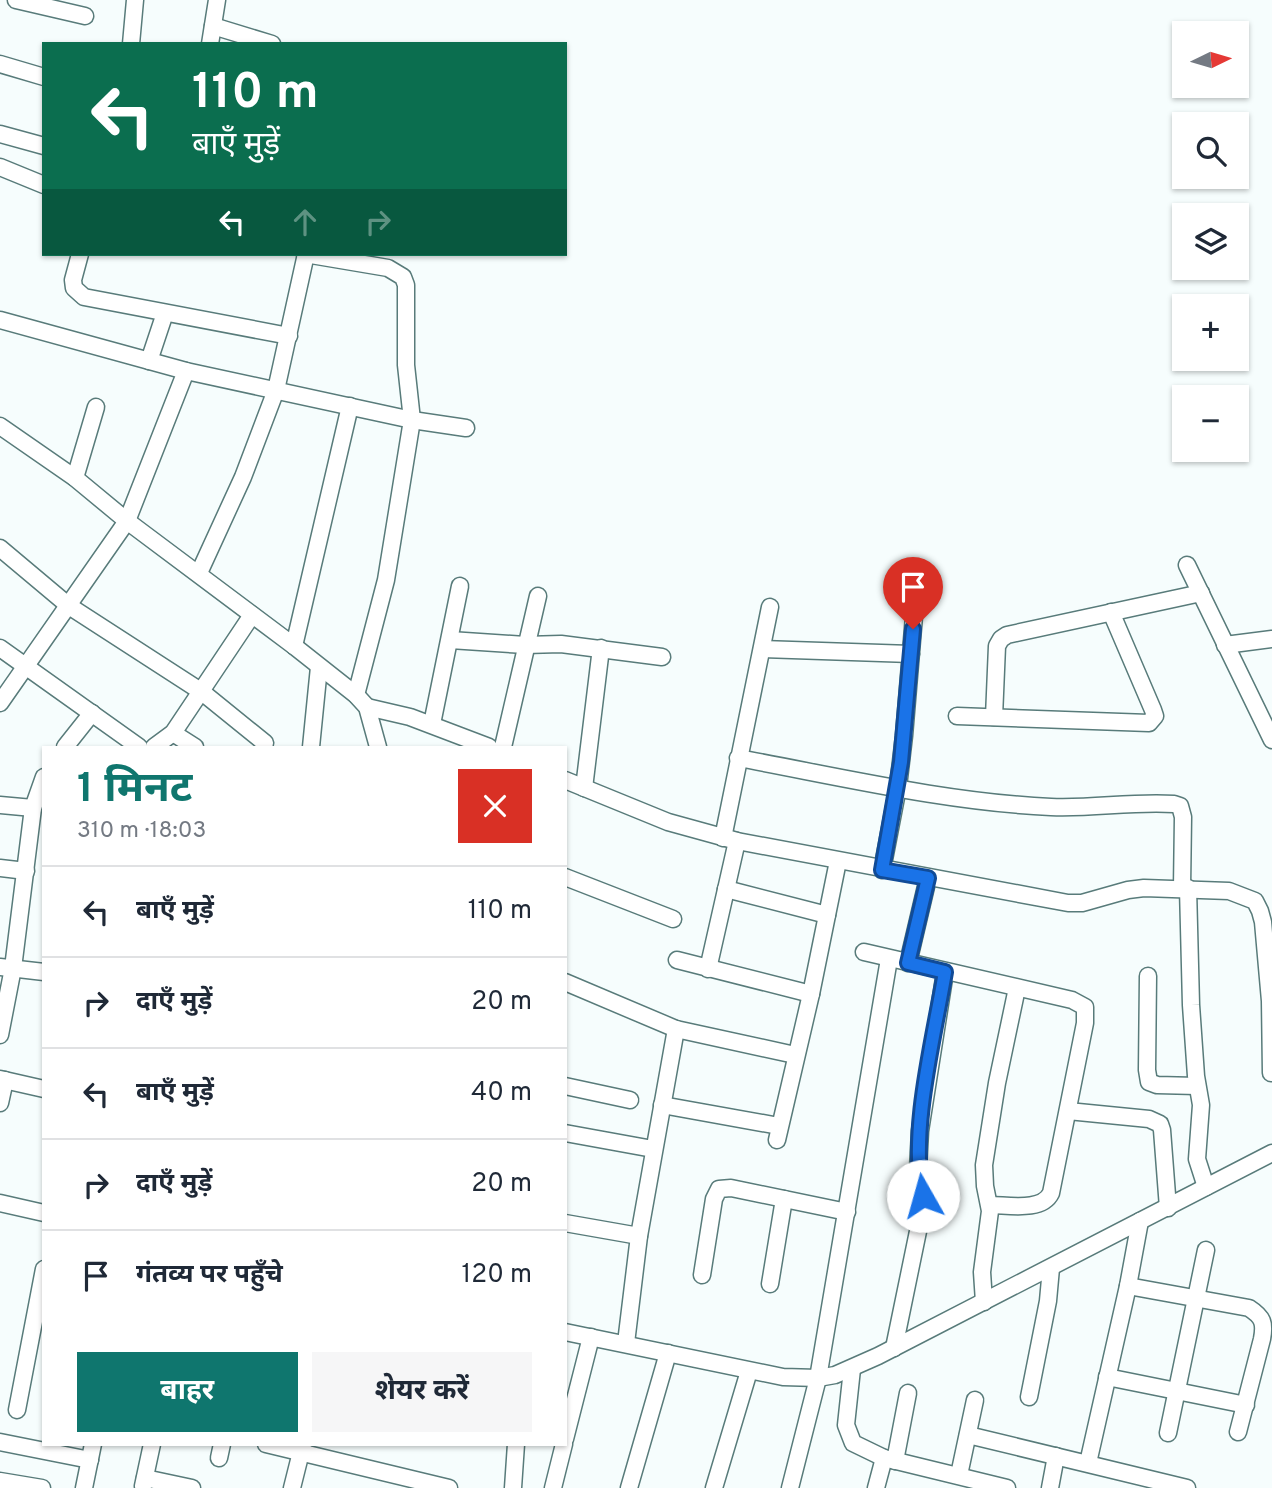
<!DOCTYPE html>
<html lang="hi">
<meta charset="utf-8">
<style>
:root{--surface:#fff;--page:#f6f6f7;--text:#1f2937;--muted:#747a83;--line:#e0e1e3;--accent:#0f766e}
body{margin:0;font-family:Overpass,"Noto Sans Devanagari",sans-serif;background:var(--page);color:var(--text);height:100vh;display:flex;flex-direction:column;font-size:26px;white-space:nowrap}
*{box-sizing:border-box;margin:0}
p{font-size:23px;color:var(--muted)}
.icon{flex:none;width:38px;height:38px;fill:none;stroke:currentColor;stroke-width:2;stroke-linecap:round;stroke-linejoin:round}
.map{position:relative;flex:1;overflow:hidden}
.side{position:absolute;left:42px;top:746px;width:525px;height:700px;display:flex;flex-direction:column;background:var(--surface);border-radius:0px;box-shadow:0 2px 5px #0004}
.side>*{flex:none}
.guide{position:absolute;left:42px;top:42px;width:525px;height:214px;border-radius:0px;box-shadow:0 2px 5px #0004;background:#0b6e4f;color:#fff;overflow:hidden}
.needle{width:46px;rotate:85deg}
.controls{position:absolute;left:1172px;top:21px;display:grid;gap:14px}
.controls a{display:grid;place-items:center;width:77px;height:77px;border-radius:0px;background:var(--surface);box-shadow:0 2px 5px #0004;font-size:35px}
.pin{position:absolute;display:grid;place-items:center;width:60px;height:60px;color:#fff;margin:-72px -30px;border-radius:50% 50% 50% 0;rotate:-45deg;box-shadow:0 0 7px #0007}
.pin .icon{rotate:45deg}
.me{position:absolute;width:77px;margin:-38px;rotate:353deg;stroke-linejoin:round;filter:drop-shadow(0 0 5px #0008)}
.turn{display:flex;align-items:center;gap:24px;height:147px;padding:0 35px;font-size:32px}
.turn .icon{width:91px;height:91px;stroke-width:2.5}
.turn b{display:block;font-size:49px;line-height:60px}
.lanes{display:flex;align-items:center;height:66px;padding:0 35px;background:#0003;justify-content:center;gap:35px;direction:ltr}
.lanes .off{opacity:.35}
.round{display:grid;place-items:center;flex:none;width:74px;height:74px;border-radius:0px;background:var(--page)}
.head{display:flex;align-items:center;justify-content:space-between;height:119px;padding:0 35px}
h1{font-size:42px;font-weight:700;line-height:52px;color:var(--accent)}
.button{display:flex;gap:14px;margin-top:auto;padding:14px 35px}
.button a{flex:1;height:80px;border-radius:0px;background:var(--accent);color:#fff;font-size:28px;font-weight:700;line-height:80px;text-align:center}
.button a+a{background:var(--page);color:var(--text)}
ul{padding:0;list-style:none}
li{display:flex;align-items:center;gap:21px;height:91px;padding:0 35px;border-top:2px solid var(--line)}
li div{flex:1}
li b{display:block;font-size:26px}
li em{font-style:normal}
.map>svg:first-child{display:block}
.lines{fill:none;stroke-linecap:round;stroke-linejoin:round}
.street-casing{stroke:#587b7a;stroke-width:19}
.street{stroke:#fff;stroke-width:16}
.route-casing{stroke:#114b97;stroke-width:18}
.route{stroke:#1a73e8;stroke-width:12}
</style>
<div class="map">
<svg width="1272" height="1488" viewBox="0 0 1272 1488">
<rect width="100%" height="100%" fill="#f6fdfd"/>
<g class="lines">
<defs>
<g id="street">
<polyline points="16,0 85,16"/>
<polyline points="213,26 272,44"/>
<polyline points="131,44 135,0"/>
<polyline points="210,44 217,0"/>
<polyline points="0,64 44,77"/>
<polyline points="0,134 44,146"/>
<polyline points="0,167 44,185"/>
<polyline points="80,254 73,280 74,288 84,297 289,336"/>
<polyline points="305,254 388,268 403,277 406,285 406,365 412,420 386,580 356,695"/>
<polyline points="0,320 186,371 412,420 466,428"/>
<polyline points="149,361 165,313"/>
<polyline points="0,426 75,478 127,521 294,646 356,695 367,707 378,747"/>
<polyline points="75,478 96,407"/>
<polyline points="0,548 69,606 202,692 265,743"/>
<polyline points="1187,565 1272,740"/>
<polyline points="199,573 243,477 276,390 306,254"/>
<polyline points="450,640 525,645 561,644 662,657"/>
<polyline points="1225,645 1272,639"/>
<polyline points="294,646 350,406"/>
<polyline points="0,648 139,747"/>
<polyline points="762,649 911,654"/>
<polyline points="0,703 127,521 186,371"/>
<polyline points="367,707 410,717 489,747"/>
<polyline points="957,716 1149,723 1155,716 1153,710 1111,612"/>
<polyline points="994,717 997,646 1001,639 1007,635 1201,593"/>
<polyline points="432,724 460,586"/>
<polyline points="173,733 195,747"/>
<polyline points="65,747 92,713"/>
<polyline points="154,747 173,733 252,615"/>
<polyline points="311,747 319,667"/>
<polyline points="503,747 538,596"/>
<path d="M738 758C841 777 946 802 1051 807 1092 809 1133 801 1174 804L1180 806 1183 817 1182 888"/>
<polyline points="565,780 668,822 737,841 1068,903 1082,903 1128,890 1144,888 1229,891 1255,901 1260,911 1263,922 1270,1001 1271,1073"/>
<polyline points="584,788 601,648"/>
<polyline points="0,805 33,808"/>
<polyline points="723,838 770,607"/>
<polyline points="0,868 26,871"/>
<polyline points="882,870 898,787 904,736 915,604"/>
<polyline points="565,877 673,919"/>
<polyline points="1188,888 1191,1005 1196,1076 1201,1105 1197,1159 1206,1187"/>
<polyline points="726,889 827,915"/>
<path d="M864 952 1072 1000 1085 1007V1023L1051 1193C1042 1212 1008 1205 990 1205"/>
<polyline points="677,960 811,994"/>
<polyline points="908,963 928,878"/>
<polyline points="0,967 44,972"/>
<polyline points="708,969 737,841"/>
<polyline points="1148,976 1147,1070 1149,1082 1157,1085 1197,1086"/>
<polyline points="565,982 676,1029 795,1055"/>
<polyline points="0,1035 13,968 33,808 44,777"/>
<polyline points="0,1079 44,1089"/>
<polyline points="565,1086 630,1100"/>
<polyline points="0,1103 5,1080"/>
<polyline points="662,1105 779,1126"/>
<polyline points="1068,1111 1149,1119 1160,1124 1162,1130 1168,1208"/>
<polyline points="565,1133 653,1149"/>
<polyline points="777,1140 811,994 838,861"/>
<polyline points="0,1203 44,1213"/>
<polyline points="565,1223 639,1236"/>
<polyline points="702,1275 714,1199 719,1189 731,1188 847,1212"/>
<polyline points="770,1284 784,1199"/>
<path d="M1128 1286 1249 1308C1263 1317 1265 1323 1262 1339L1238 1432"/>
<polyline points="984,1302 982,1272 990,1211 985,1186 984,1165 997,1083 1017,988"/>
<polyline points="565,1332 783,1377 818,1378 835,1375 878,1356 1272,1153"/>
<polyline points="626,1343 639,1236 676,1029"/>
<polyline points="894,1348 923,1207 918,1169 920,1131 945,972"/>
<polyline points="852,1369 846,1425 853,1443 884,1458 1007,1488"/>
<polyline points="1107,1377 1246,1405"/>
<polyline points="1029,1397 1048,1301 1051,1268"/>
<polyline points="17,1410 44,1269"/>
<polyline points="1168,1433 1206,1250"/>
<polyline points="968,1435 1187,1488"/>
<polyline points="565,1439 591,1337"/>
<polyline points="0,1442 90,1460"/>
<polyline points="266,1444 449,1488"/>
<polyline points="219,1458 222,1444"/>
<polyline points="895,1461 908,1393"/>
<polyline points="1088,1463 1128,1286 1140,1221"/>
<polyline points="959,1475 975,1400"/>
<polyline points="145,1478 192,1488"/>
<polyline points="0,1481 42,1488"/>
<polyline points="143,1486 152,1444"/>
<polyline points="84,1488 93,1444"/>
<polyline points="292,1488 303,1444"/>
<polyline points="513,1488 516,1444"/>
<polyline points="553,1488 564,1444"/>
<polyline points="629,1488 668,1353"/>
<polyline points="714,1488 749,1371"/>
<polyline points="790,1488 818,1378 889,959"/>
<polyline points="876,1488 884,1458"/>
<polyline points="1050,1488 1056,1456"/>
</g>
</defs>
<use href="#street" class="street-casing"/>
<use href="#street" class="street"/>
</g>
<g class="lines">
<defs>
<path id="route" d="M913 629 901 762 882 870 928 878 908 963 945 972C934 1038 909 1132 923 1196"/>
</defs>
<use href="#route" class="route-casing"/>
<use href="#route" class="route"/>
</g>
</svg>
<div class="controls">
<a><svg class="needle" viewBox="-14 -14 28 28"><path d="M0-13l5 13h-10z" fill="#e53935"/><path d="M0 13l5-13h-10z" fill="#747a83"/></svg></a>
<a><svg class="icon" aria-label="search" viewBox="0 0 24 24"><circle cx="10" cy="10" r="6"/><path d="M15 15l6 6"/></svg></a>
<a><svg class="icon" aria-label="layers" viewBox="0 0 24 24"><path d="M12 4l9 5-9 5-9-5zM3 14l9 5 9-5"/></svg></a>
<a>+</a>
<a>−</a>
</div>
<div class="pin" style="left:913px;top:629px;background:#d93025"><svg class="icon" aria-label="arrive" viewBox="0 0 24 24"><path d="M6 21V4h12l-3 4 3 4H6"/></svg></div>
<svg class="me" style="left:923px;top:1196px" viewBox="-20 -20 40 40"><circle r="19" fill="#fff"/><path d="M0-13L10 11 0 6-10 11z" fill="#1a73e8"/></svg>
<div class="guide">
<div class="turn"><svg class="icon" aria-label="left" viewBox="0 0 24 24"><path d="M17 20v-9H6M10 6l-5 5 5 5"/></svg><div><b>110 m</b>बाएँ मुड़ें</div></div>
<div class="lanes"><svg class="icon" aria-label="left" viewBox="0 0 24 24"><path d="M17 20v-9H6M10 6l-5 5 5 5"/></svg><svg class="icon off" aria-label="ahead" viewBox="0 0 24 24"><path d="M12 20V5M6 11l6-6 6 6"/></svg><svg class="icon off" aria-label="right" viewBox="0 0 24 24"><path d="M7 20v-9h11M14 6l5 5-5 5"/></svg></div>
</div>
<section class="side">
<div class="head"><div><h1>1 मिनट</h1><p>310 m · 18:03</p></div><a class="round" style="background:#d93025;color:#fff"><svg class="icon" aria-label="close" viewBox="0 0 24 24"><path d="M6 6l12 12M18 6L6 18"/></svg></a></div>
<ul>
<li><svg class="icon" aria-label="left" viewBox="0 0 24 24"><path d="M17 20v-9H6M10 6l-5 5 5 5"/></svg><div><b>बाएँ मुड़ें</b></div><em>110 m</em></li>
<li><svg class="icon" aria-label="right" viewBox="0 0 24 24"><path d="M7 20v-9h11M14 6l5 5-5 5"/></svg><div><b>दाएँ मुड़ें</b></div><em>20 m</em></li>
<li><svg class="icon" aria-label="left" viewBox="0 0 24 24"><path d="M17 20v-9H6M10 6l-5 5 5 5"/></svg><div><b>बाएँ मुड़ें</b></div><em>40 m</em></li>
<li><svg class="icon" aria-label="right" viewBox="0 0 24 24"><path d="M7 20v-9h11M14 6l5 5-5 5"/></svg><div><b>दाएँ मुड़ें</b></div><em>20 m</em></li>
<li><svg class="icon" aria-label="arrive" viewBox="0 0 24 24"><path d="M6 21V4h12l-3 4 3 4H6"/></svg><div><b>गंतव्य पर पहुँचे</b></div><em>120 m</em></li>
</ul>
<div class="button"><a>बाहर</a><a>शेयर करें</a></div>
</section>
</div>
